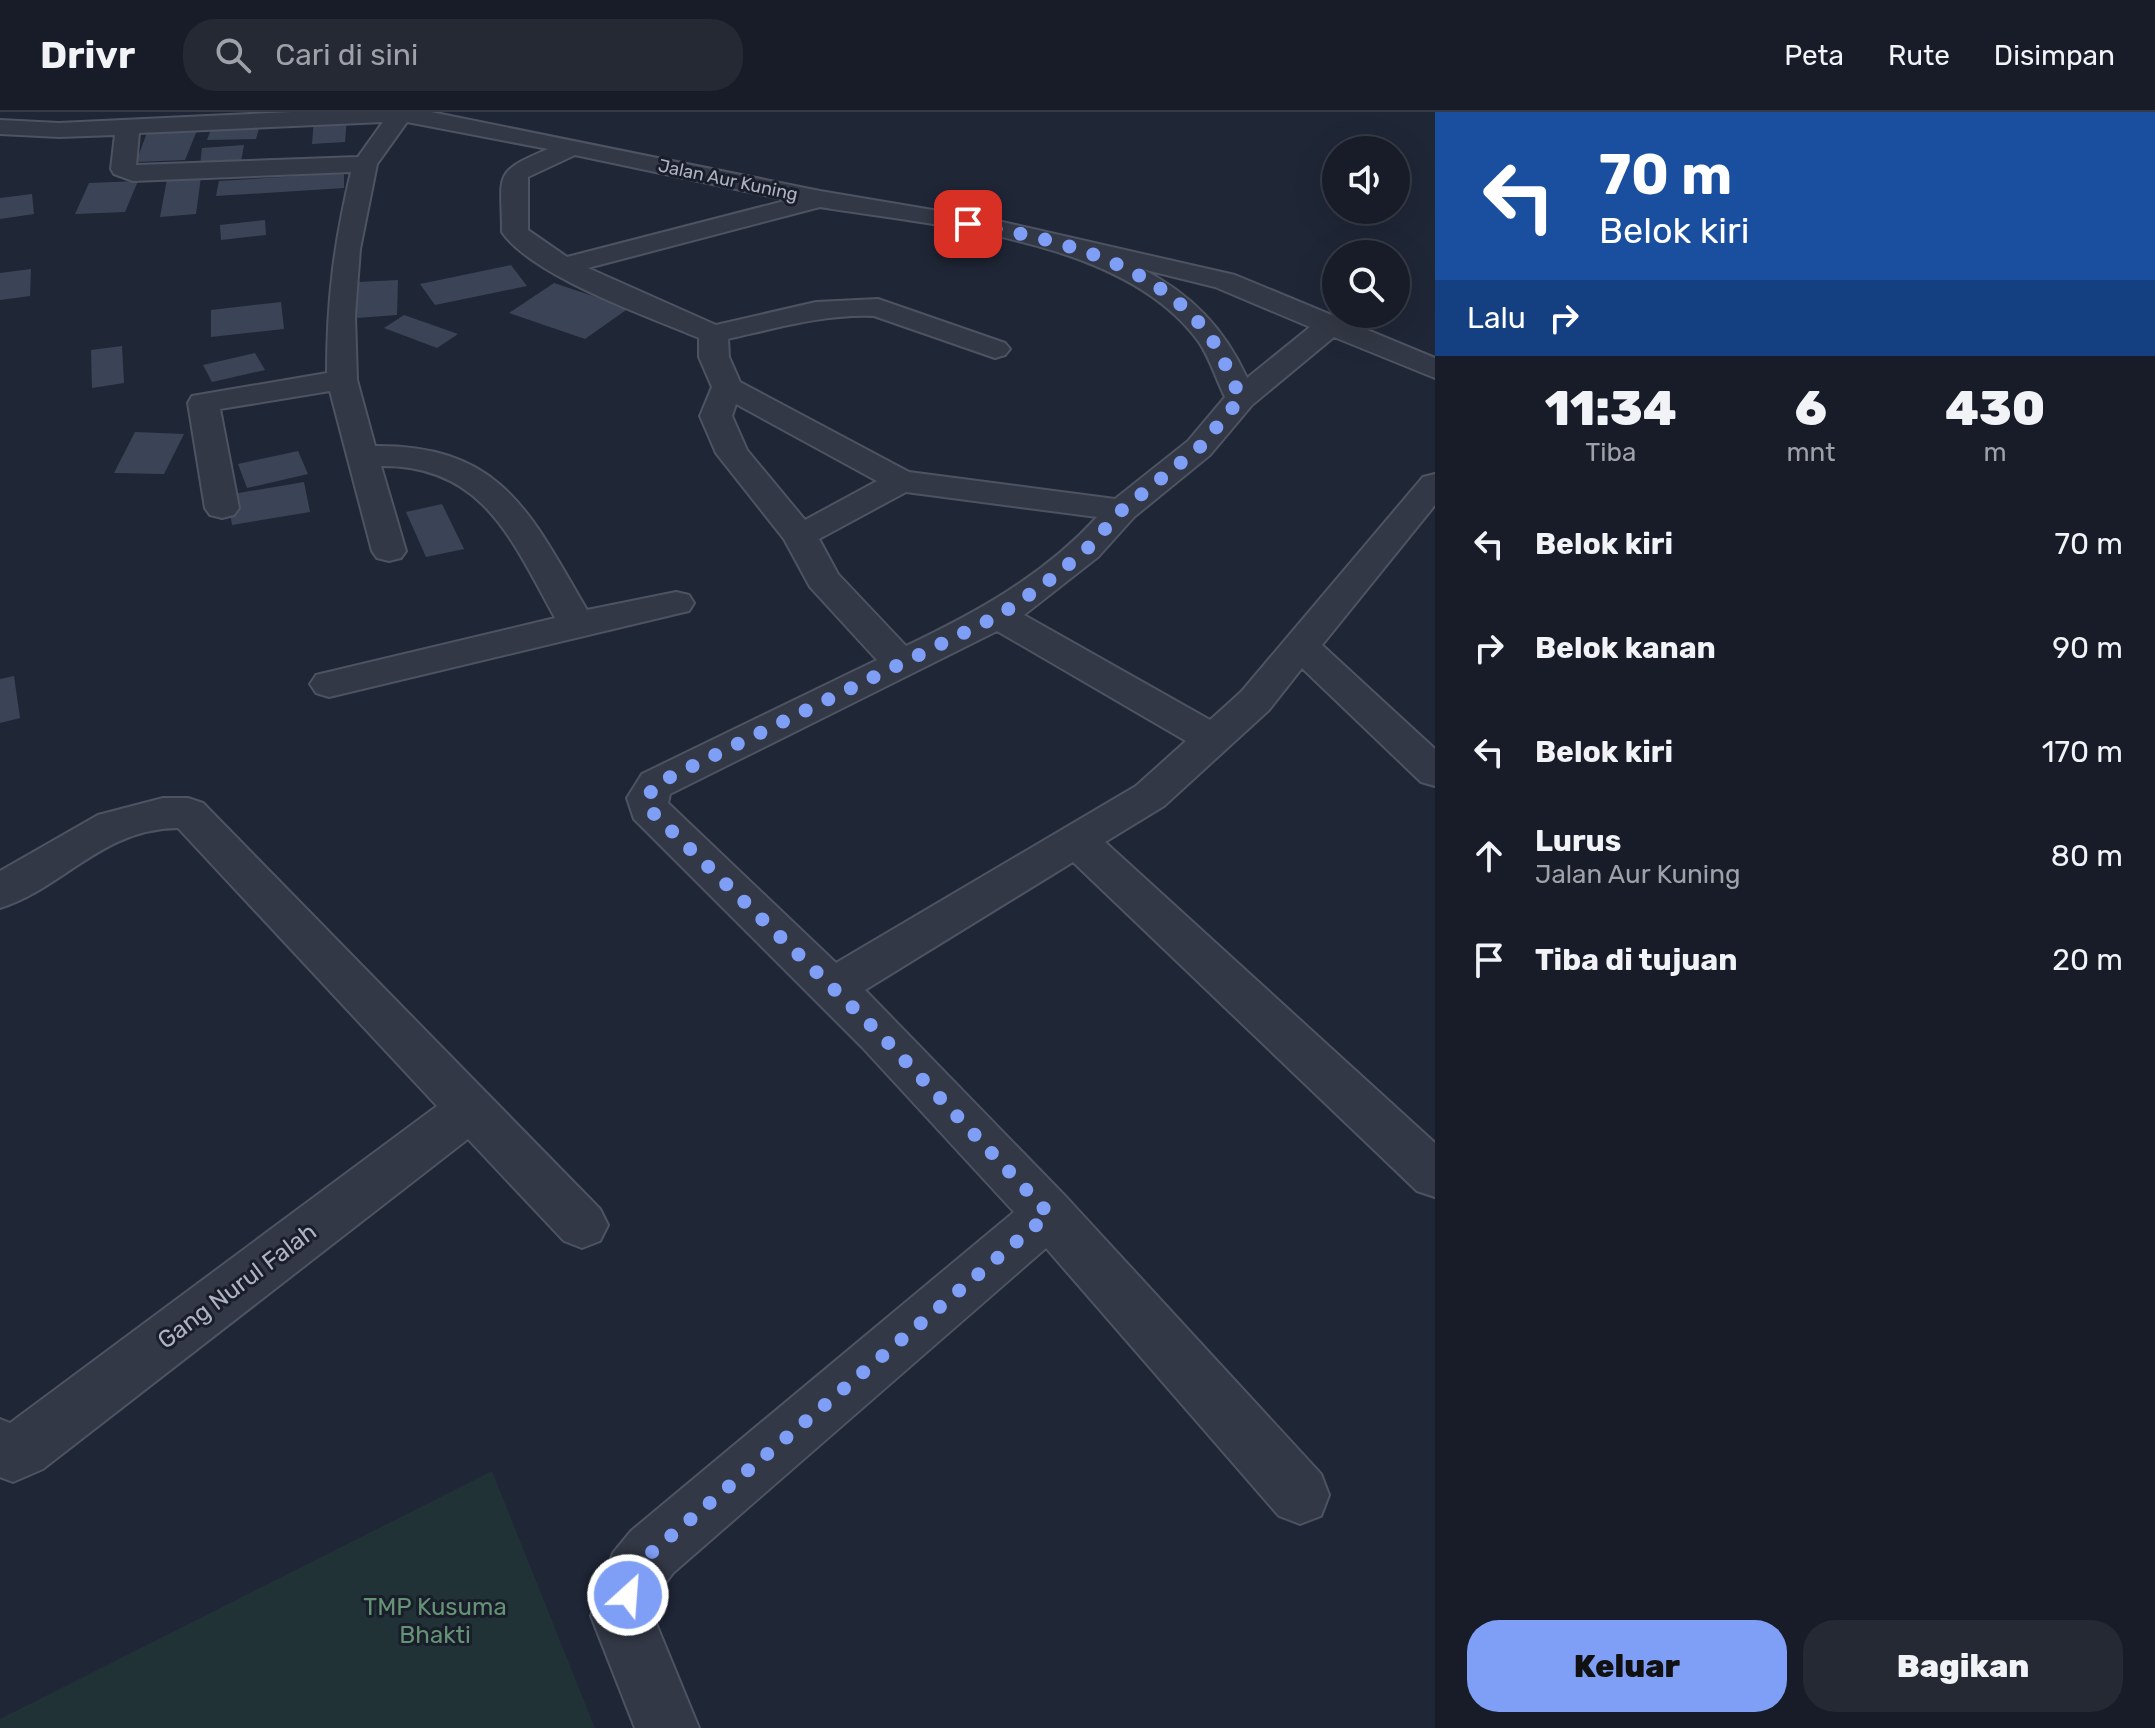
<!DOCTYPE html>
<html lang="id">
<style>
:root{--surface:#171c28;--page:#242934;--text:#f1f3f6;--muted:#9ea1a8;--line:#363a45;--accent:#7f9ef6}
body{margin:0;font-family:Rubik,sans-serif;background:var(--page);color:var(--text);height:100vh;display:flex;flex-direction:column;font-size:30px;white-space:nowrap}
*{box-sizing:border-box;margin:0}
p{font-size:26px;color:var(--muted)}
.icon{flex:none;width:44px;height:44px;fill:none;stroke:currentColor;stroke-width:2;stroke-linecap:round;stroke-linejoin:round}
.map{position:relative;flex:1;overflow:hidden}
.sheet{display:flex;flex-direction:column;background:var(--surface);width:720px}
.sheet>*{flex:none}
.hud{background:#1a4fa0;color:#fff;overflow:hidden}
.fabs{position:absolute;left:1322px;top:24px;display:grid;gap:16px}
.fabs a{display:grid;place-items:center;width:88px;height:88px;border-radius:50%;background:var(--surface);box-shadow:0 8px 32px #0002,0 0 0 2px var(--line);font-size:40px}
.pin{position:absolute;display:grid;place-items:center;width:68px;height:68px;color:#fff;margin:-34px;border-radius:16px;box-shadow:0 4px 12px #0006}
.me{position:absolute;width:88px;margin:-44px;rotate:26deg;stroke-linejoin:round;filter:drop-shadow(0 0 6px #0008)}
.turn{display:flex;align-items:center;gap:28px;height:168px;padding:0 32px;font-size:36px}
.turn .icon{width:104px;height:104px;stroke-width:2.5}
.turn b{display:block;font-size:56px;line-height:68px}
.then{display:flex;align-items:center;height:76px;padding:0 32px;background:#0003;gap:16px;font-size:30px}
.eta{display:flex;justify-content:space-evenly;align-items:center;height:136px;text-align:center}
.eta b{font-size:48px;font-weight:800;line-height:56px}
.button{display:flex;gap:16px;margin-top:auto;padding:16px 32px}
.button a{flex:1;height:92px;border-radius:32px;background:var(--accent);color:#111;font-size:32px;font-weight:800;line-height:92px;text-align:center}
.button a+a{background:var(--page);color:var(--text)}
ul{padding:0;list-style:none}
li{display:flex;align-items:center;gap:24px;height:104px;padding:0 32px}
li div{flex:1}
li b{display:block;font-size:30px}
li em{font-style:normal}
header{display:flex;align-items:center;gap:48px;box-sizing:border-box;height:112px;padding:0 40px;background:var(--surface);border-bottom:2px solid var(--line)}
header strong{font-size:38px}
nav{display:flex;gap:44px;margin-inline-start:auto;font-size:28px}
.search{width:560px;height:72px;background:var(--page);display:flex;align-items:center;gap:20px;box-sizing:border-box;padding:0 28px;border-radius:32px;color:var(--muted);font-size:30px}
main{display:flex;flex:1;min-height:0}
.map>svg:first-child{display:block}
.green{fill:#213237}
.building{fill:#3b4456}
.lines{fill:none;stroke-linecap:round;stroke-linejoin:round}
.minor-casing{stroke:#4d5361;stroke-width:4}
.minor{fill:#333846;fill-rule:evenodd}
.route{stroke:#7f9ef6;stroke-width:14;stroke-dasharray:0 25.2}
.labels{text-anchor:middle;stroke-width:6;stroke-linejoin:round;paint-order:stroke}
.far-street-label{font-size:18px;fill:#adb3c3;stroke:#191e2a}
.near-street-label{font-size:24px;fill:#adb3c3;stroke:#191e2a}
.near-park-label{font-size:24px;fill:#659375;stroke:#191e2a}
</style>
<header>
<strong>Drivr</strong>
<div class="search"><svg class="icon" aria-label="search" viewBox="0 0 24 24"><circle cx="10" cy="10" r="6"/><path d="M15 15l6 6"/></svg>Cari di sini</div>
<nav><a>Peta</a><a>Rute</a><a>Disimpan</a></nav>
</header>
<main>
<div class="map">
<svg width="1435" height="1616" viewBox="0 0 1435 1616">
<rect width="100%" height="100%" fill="#1f2636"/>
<polygon class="green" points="492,1359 595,1616 0,1616 0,1607"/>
<g class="building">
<polygon points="347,6 345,30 312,32 314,7"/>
<polygon points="260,13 256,27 207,28 212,14"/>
<polygon points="198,16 185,48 136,50 148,18"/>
<polygon points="244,33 241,50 200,53 202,36"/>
<polygon points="344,61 344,76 216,84 219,69"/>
<polygon points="201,65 196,102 160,105 167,67"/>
<polygon points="138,69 125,100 75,102 89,71"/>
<polygon points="32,82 34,102 0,107 0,86"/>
<polygon points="265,108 266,123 221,128 220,113"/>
<polygon points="511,153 527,174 435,193 420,172"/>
<polygon points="31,157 30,184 0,188 0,161"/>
<polygon points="398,168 397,203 356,206 358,170"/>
<polygon points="554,171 629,196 585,227 509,201"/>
<polygon points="281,190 284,217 211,225 211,198"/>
<polygon points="404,203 458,222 437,236 384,216"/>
<polygon points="122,234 124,271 92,276 91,238"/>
<polygon points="255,241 265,258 212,270 203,253"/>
<polygon points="135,320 184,322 164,362 114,361"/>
<polygon points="298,339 308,362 247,376 238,352"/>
<polygon points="304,370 310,400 232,413 227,383"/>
<polygon points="442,392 464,437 426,445 406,400"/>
<polygon points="14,564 20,606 0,611 0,567"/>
</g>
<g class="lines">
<defs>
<g id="minor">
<path d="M292 0H431L820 79 998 109 1235 163 1435 246V266L1334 225 1252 293 1210 343 1134 405 1098 445 1024 503 1210 608 1241 580 1423 365 1435 362V393L1322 533 1435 637V674L1421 670 1302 556 1269 598 1164 694 1105 730 1435 1031V1085L1417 1079 1073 750 865 878 1067 1086 1321 1362 1329 1383 1321 1404 1300 1412 1279 1404 1046 1136 673 1461 660 1478 653 1504 699 1616H635L591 1504 613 1441 631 1419 1014 1100 862 935 634 707 627 686 642 662 877 548 810 475 784 427 716 341 700 304 712 275 699 245V226C648 204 533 165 502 120 502 62 491 61 548 37L407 10 377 52 360 137 355 203 357 268 375 334C502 333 530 401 587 498L676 480 689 483 694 491 689 499 676 502 329 585 316 581 310 572 316 563 555 506C512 428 483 353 381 354L406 439 401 446 389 449 377 446 372 439 330 279 220 297 239 396 234 403 222 406 210 403 205 396 188 291 192 284 327 261C327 188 334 132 351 60L133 69 114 62 111 57 115 23 59 25 0 22V8L59 11ZM383 10 358 45 136 53 139 21ZM575 43 788 88 567 145 528 118V65ZM820 95C936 114 1124 126 1199 230 1210 246 1216 267 1225 285L1188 329 1115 387 909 360 740 270 729 245 728 227C777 216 824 202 874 204L995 246 1005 243 1010 237 1005 231 878 187 816 190 716 213 588 156ZM1142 157 1215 175 1310 215 1247 266C1224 216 1191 182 1142 157ZM736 292 877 369 805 408 747 338 732 304ZM906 380 1097 405C1043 464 977 500 906 534L838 462 819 427ZM997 519 1186 629 1136 674 836 851 668 691 670 682Z"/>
<path d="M163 686H188L203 691 600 1097 608 1113 600 1129 582 1136 564 1129 468 1027 43 1357 13 1370 0 1365V1307L10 1311 437 994 178 716C101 717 64 776 0 796V759L98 703Z"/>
</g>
</defs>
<use href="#minor" class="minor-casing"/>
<use href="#minor" class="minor"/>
</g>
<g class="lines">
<path class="route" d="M628 1483 634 1462 652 1440 1049 1102 879 921 649 697 647 686 656 672 998 504 1042 474 1086 438 1122 398 1199 336 1241 286C1231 267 1223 244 1211 226 1157 150 1054 126 968 112"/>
</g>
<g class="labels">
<g class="far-street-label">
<text transform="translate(728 68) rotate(12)" y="6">Jalan Aur Kuning</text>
</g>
<g class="near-street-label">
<text transform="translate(237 1174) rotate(-37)" y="8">Gang Nurul Falah</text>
</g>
<g class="near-park-label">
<text x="435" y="1503">TMP Kusuma<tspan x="435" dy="28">Bhakti</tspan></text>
</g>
</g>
</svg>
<div class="fabs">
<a><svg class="icon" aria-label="sound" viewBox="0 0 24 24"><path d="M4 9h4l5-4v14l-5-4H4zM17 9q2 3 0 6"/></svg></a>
<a><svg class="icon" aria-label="search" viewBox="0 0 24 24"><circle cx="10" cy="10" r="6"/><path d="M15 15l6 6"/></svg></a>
</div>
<div class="pin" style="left:968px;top:112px;background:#d93025"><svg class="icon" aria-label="arrive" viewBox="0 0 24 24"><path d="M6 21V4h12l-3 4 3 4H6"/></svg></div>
<svg class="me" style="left:628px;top:1483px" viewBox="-20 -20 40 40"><circle r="17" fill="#7f9ef6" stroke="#fff" stroke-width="3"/><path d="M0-11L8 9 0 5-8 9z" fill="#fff"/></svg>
</div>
<section class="sheet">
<div class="hud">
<div class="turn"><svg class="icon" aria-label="left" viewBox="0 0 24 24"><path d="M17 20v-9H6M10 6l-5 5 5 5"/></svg><div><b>70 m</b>Belok kiri</div></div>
<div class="then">Lalu<svg class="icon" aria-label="right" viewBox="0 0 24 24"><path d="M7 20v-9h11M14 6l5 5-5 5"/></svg></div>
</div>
<div class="eta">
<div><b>11:34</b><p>Tiba</p></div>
<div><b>6</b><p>mnt</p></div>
<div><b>430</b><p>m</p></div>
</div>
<ul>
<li><svg class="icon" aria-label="left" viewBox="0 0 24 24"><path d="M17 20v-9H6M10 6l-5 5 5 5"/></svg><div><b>Belok kiri</b></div><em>70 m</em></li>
<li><svg class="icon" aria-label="right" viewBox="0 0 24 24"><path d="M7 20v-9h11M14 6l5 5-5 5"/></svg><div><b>Belok kanan</b></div><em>90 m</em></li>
<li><svg class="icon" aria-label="left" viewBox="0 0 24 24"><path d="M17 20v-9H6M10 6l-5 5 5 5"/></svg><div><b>Belok kiri</b></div><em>170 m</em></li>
<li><svg class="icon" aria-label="ahead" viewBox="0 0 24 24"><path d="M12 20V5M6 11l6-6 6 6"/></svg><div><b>Lurus</b><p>Jalan Aur Kuning</p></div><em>80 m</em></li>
<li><svg class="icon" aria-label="arrive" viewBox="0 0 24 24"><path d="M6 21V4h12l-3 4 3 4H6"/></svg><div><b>Tiba di tujuan</b></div><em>20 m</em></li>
</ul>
<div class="button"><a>Keluar</a><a>Bagikan</a></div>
</section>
</main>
